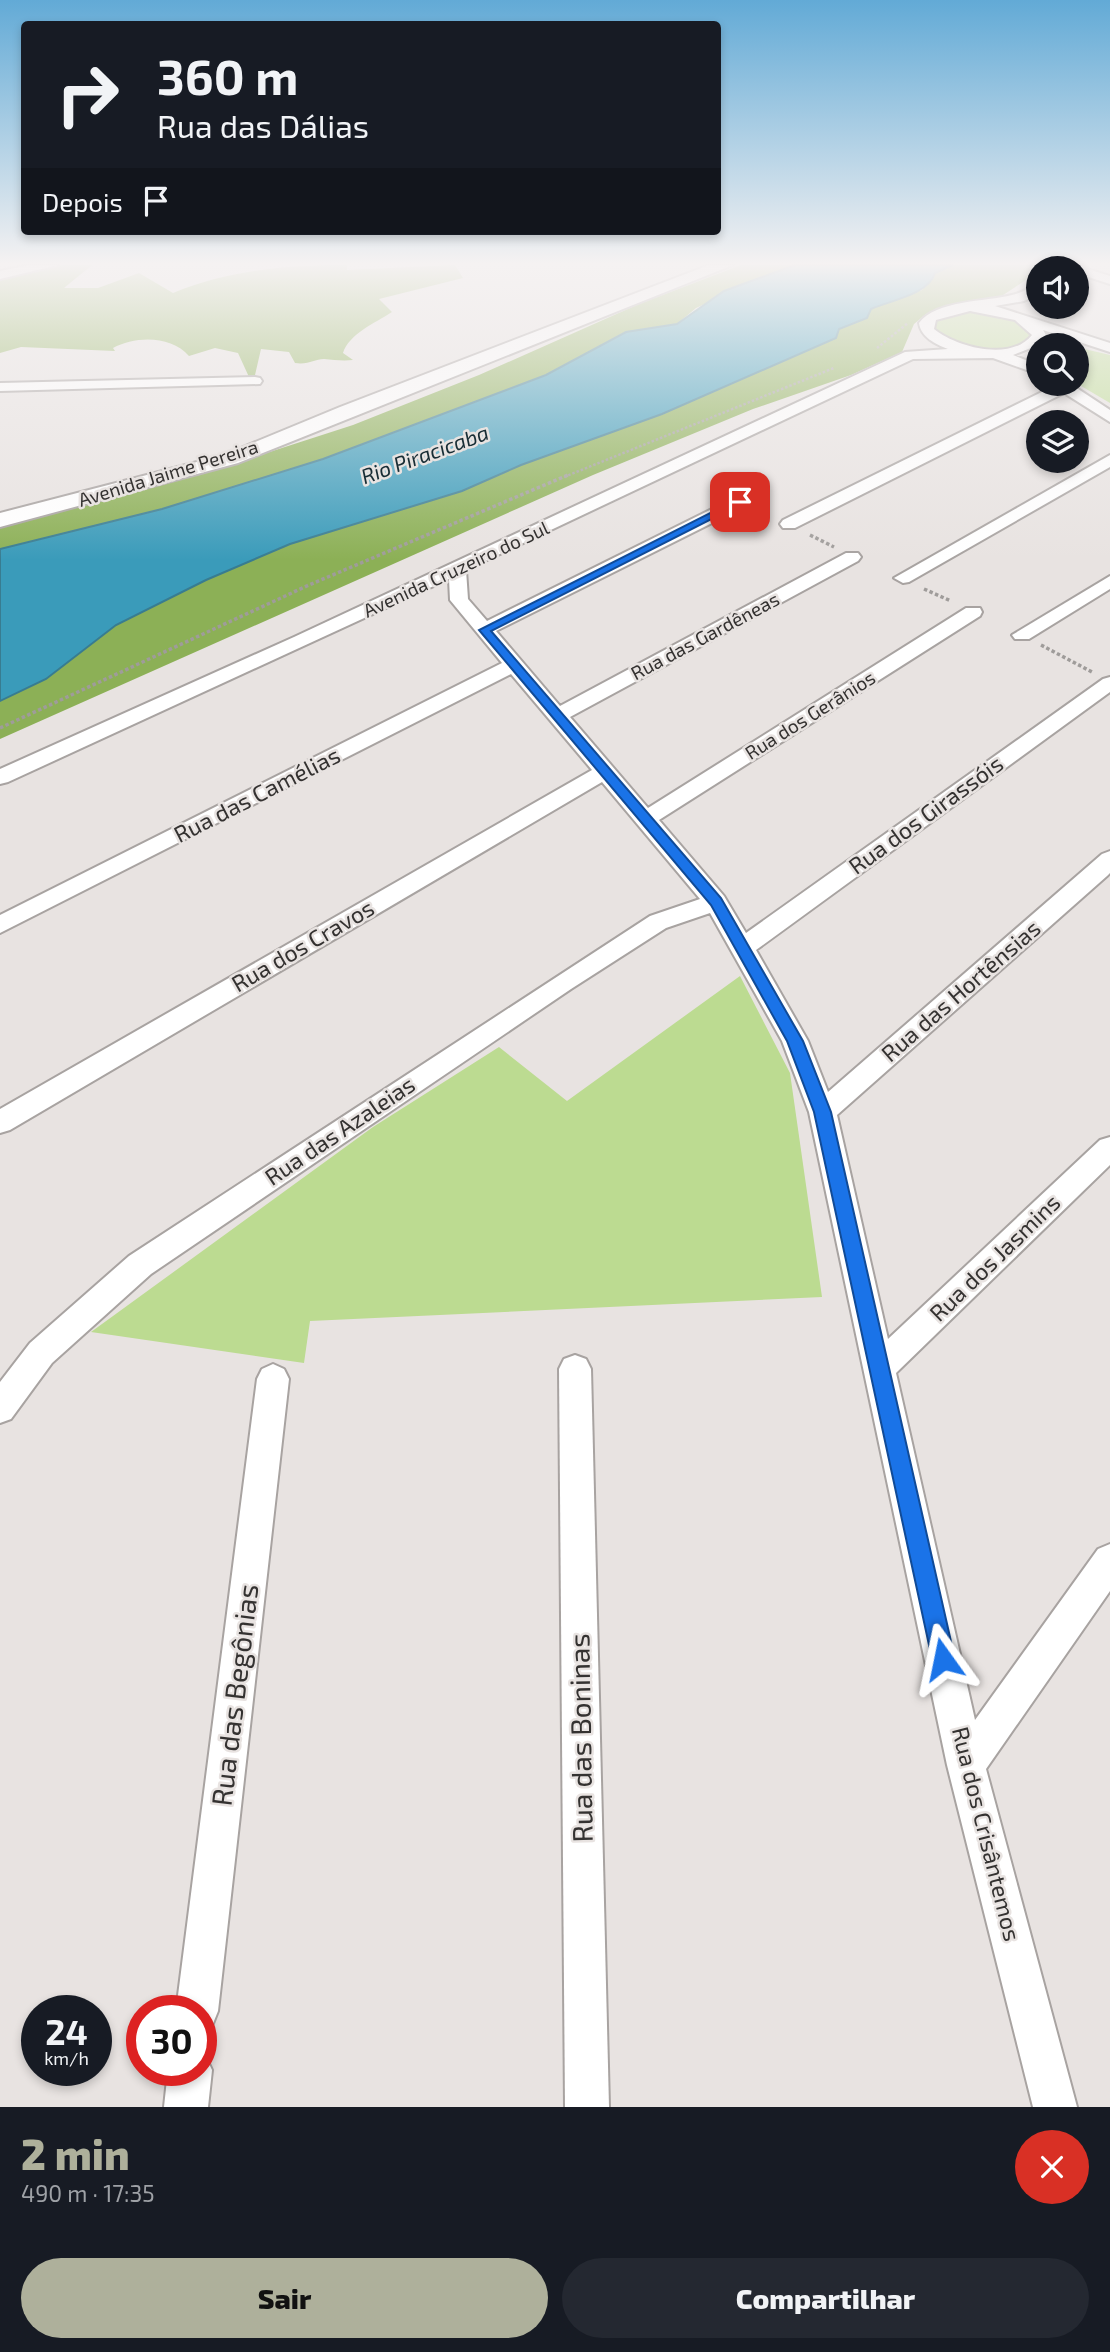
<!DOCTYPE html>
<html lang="pt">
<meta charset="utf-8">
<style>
:root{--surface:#171b24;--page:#242831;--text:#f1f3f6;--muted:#9ea1a6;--accent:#aeb09b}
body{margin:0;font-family:"Exo 2",sans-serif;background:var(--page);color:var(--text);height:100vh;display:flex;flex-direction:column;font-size:26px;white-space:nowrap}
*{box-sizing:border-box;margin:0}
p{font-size:23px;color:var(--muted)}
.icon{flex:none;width:38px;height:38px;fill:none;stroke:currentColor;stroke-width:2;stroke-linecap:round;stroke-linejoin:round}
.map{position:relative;height:2107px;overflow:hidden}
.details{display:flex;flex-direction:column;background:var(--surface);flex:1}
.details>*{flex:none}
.hud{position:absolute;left:21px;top:21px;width:700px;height:214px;border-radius:7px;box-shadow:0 4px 10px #0003;background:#171b24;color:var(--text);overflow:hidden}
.controls{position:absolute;left:1026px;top:256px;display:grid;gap:14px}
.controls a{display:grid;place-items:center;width:63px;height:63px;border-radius:50%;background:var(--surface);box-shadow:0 4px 10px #0003;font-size:35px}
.speed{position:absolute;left:21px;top:1995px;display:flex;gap:14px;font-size:35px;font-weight:700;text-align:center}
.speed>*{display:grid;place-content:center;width:91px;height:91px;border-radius:50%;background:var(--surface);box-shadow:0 4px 10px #0003;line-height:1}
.speed small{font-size:18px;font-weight:400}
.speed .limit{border:10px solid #d22;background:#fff;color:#111}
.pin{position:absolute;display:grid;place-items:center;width:60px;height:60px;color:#fff;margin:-30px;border-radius:14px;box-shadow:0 4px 10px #0006}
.me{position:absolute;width:77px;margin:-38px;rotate:348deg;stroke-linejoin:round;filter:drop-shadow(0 0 5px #0008)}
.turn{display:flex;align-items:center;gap:24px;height:147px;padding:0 21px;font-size:32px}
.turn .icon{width:91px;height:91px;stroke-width:2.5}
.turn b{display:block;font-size:49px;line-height:60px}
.then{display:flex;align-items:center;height:66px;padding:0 21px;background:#0003;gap:14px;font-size:26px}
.round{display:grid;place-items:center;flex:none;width:74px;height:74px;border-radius:37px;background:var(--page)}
.overview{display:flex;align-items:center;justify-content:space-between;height:119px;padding:0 21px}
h1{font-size:42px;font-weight:800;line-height:52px;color:var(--accent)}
.button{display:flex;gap:14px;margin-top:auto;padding:14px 21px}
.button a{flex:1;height:80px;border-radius:42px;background:var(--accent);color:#111;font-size:28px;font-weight:800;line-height:80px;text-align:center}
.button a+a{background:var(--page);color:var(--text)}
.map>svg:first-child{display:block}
.green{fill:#bcdb91}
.forest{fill:#8cb056}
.water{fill:#3a9bba;stroke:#387c91;stroke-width:2}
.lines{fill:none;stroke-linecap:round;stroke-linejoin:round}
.minor-casing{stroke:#a8a3a1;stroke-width:4}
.major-casing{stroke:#a8a3a1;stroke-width:4}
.path-far1{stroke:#9f9c9a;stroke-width:2.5;stroke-dasharray:2.5 2;stroke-linecap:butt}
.path{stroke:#9f9c9a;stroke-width:3.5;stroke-dasharray:3.5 2.5;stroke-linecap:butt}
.minor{fill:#fff;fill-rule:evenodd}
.major{fill:#fff;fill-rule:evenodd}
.route{fill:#1a73e8;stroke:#114b97;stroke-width:2}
.labels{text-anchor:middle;stroke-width:5;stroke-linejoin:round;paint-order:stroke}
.far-street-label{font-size:19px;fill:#343231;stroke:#e8e3e1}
.far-water-label{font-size:21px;font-style:italic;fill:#182d35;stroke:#e8e3e1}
.street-label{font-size:23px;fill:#343231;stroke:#e8e3e1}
.near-street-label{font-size:28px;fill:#343231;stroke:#e8e3e1}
</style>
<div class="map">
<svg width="1110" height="2107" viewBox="0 0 1110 2107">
<rect width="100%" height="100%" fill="#e8e3e1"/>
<g class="green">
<path d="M964 311H979L1021 321 1031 334C1017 360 946 350 932 327L940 316Z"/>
<polygon points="1076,347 1110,355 1110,403 1076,383"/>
<polygon points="740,976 790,1073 822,1297 310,1321 304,1363 91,1332 373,1127 499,1047 567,1101"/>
</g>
<g class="forest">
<path d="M63 265H92L64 288H98L139 273 173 293C227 270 289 265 347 265V270L455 265 463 278 379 299 392 312C375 323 349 334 343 353L353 360C343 361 334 360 324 359 314 359 309 365 295 363L289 352 261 349 255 375 249 377 238 353 215 348 189 356C171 335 135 336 113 348L115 351 21 347 0 353V277Z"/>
<polygon points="741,265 794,265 768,275 696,308 677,324 626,332 546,375 323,459 162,509 0,549 0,527 232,464 353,425 479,375 639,304"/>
<polygon points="953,265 1048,265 1038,268 1038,272 991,303 949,306 926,314 914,324 902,352 851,375 753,409 593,475 0,739 0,701 34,685 116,625 206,580 290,544 462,491 521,465 662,414 836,338 839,329 867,318 871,309 922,290 935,273"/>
</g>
<path class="water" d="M795 265H953L935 273C928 295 891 300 871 309L867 318 839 329 836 338 662 414 521 465 462 491 290 544 206 580 116 625 46 679 0 701V549L162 509 323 459 546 375 626 332 677 324 724 291Z"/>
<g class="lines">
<defs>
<g id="minor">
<polygon points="29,265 58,265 0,279 0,271"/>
<polygon points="1075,265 1110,276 1110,284 1076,273 1076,268 1070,268"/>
<path d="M1038 285V294L1024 301 995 306 1110 343V352L1043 330 1046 335 1041 344 1013 355 1038 365V374L993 358 913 359 466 570 468 599 487 621 734 498H746L748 502 746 506 496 631 560 706 846 553H858L861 557 858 561 570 717 648 808 966 608H980L982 612 980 616 659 820 724 896 746 933 1103 679 1110 677V692L756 950 808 1041 828 1092 1102 854 1110 851V873L1107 876 837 1115 888 1339 1100 1140 1110 1137V1165L896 1373 975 1720 1098 1549 1110 1544V1591L986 1769 1077 2107H1033L947 1765 809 1112 782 1041 710 913 666 928 571 989 151 1274 52 1363 11 1419 0 1423V1382L30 1343 129 1256 650 916 700 899 602 782 10 1130 0 1133V1109L592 770 511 674 0 933V915L502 663 450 600 449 579 8 782 0 784V769L294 637 905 352 948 349C935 344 921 337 919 323 936 300 985 302 1012 295 1021 293 1029 288 1038 285ZM970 311 1015 320 1032 335C1011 362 956 347 934 329L936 320Z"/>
<polygon points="255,377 260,378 262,381 260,384 0,391 0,383"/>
<polygon points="1052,383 1069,383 1110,410 1110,422 1064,393 795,528 783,528 780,524 783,520 1054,386"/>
<polygon points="1110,455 1110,467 909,582 903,583 894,578"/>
<polygon points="1110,576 1110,589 1029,639 1015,639 1012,635"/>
<polygon points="575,1355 586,1359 591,1369 609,2107 565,2107 559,1369 564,1359"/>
<polygon points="273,1364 284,1369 289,1379 218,2011 212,2026 201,2031 201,2011 176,2011 257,1379 262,1369"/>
<polygon points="201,2053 205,2055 212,2070 208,2107 164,2107 168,2070 201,2070"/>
</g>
<polygon id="major" points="709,265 733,265 238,463 0,527 0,513 224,455 340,407"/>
</defs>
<use href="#minor" class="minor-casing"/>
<use href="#major" class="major-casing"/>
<g class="path-far1">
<polyline points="1024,275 1038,265"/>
<polyline points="877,348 908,323"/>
<polyline points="564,477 834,368"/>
</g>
<g class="path">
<polyline points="810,535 834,547"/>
<polyline points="924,589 951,601"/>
<polyline points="1041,645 1092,672"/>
<polyline points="0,728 309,585 568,475"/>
</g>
<use href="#minor" class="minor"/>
<use href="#major" class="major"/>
</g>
<linearGradient id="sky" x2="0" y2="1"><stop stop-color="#62aad6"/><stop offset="0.47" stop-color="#f5f2f2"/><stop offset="1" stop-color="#f5f2f2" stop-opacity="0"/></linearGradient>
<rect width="1110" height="560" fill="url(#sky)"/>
<polygon class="route" points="736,500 745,502 491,631 721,898 803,1041 831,1112 955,1659 951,1667 943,1670 936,1667 932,1659 814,1112 787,1041 711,905 479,630"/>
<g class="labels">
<g class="far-street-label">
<text transform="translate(168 473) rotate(-17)" y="7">Avenida Jaime Pereira</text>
<text transform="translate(456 569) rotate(-25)" y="7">Avenida Cruzeiro do Sul</text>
<text transform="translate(705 636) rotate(-28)" y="7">Rua das Gardêneas</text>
<text transform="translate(810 715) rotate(-32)" y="7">Rua dos Gerânios</text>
</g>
<g class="far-water-label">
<text transform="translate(425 455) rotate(-20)" y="7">Rio Piracicaba</text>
</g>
<g class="street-label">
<text transform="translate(257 795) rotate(-27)" y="8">Rua das Camélias</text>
<text transform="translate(926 815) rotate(-36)" y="8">Rua dos Girassóis</text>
<text transform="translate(303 946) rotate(-30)" y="8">Rua dos Cravos</text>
<text transform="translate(961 991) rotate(-41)" y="8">Rua das Hortênsias</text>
<text transform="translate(340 1131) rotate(-34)" y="8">Rua das Azaleias</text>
<text transform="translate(995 1258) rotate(-44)" y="8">Rua dos Jasmins</text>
<text transform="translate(986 1834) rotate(76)" y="8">Rua dos Crisântemos</text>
</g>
<g class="near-street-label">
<text transform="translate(235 1695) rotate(-83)" y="10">Rua das Begônias</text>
<text transform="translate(581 1738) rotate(-91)" y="10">Rua das Boninas</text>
</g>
</g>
</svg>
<div class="controls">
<a><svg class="icon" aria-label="sound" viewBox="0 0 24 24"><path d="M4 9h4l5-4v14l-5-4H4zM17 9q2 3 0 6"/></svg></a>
<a><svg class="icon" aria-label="search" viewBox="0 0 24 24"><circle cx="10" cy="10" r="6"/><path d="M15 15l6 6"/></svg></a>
<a><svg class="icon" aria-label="layers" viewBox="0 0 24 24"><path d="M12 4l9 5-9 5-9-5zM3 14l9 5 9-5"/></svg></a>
</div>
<div class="speed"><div>24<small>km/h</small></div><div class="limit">30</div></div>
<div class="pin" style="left:740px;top:502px;background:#d93025"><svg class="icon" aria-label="arrive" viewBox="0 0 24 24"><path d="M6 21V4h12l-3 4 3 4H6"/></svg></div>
<svg class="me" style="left:943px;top:1659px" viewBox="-20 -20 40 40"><path d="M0-17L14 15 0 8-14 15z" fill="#1a73e8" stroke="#fff" stroke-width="4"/></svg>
<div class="hud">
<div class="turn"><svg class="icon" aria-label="right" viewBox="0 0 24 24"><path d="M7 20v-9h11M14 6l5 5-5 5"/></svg><div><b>360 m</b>Rua das Dálias</div></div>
<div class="then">Depois<svg class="icon" aria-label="arrive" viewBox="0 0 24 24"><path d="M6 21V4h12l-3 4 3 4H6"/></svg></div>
</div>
</div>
<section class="details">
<div class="overview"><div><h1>2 min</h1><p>490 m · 17:35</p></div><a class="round" style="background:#d93025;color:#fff"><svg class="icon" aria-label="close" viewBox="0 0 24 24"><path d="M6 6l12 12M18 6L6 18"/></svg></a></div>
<div class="button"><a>Sair</a><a>Compartilhar</a></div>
</section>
